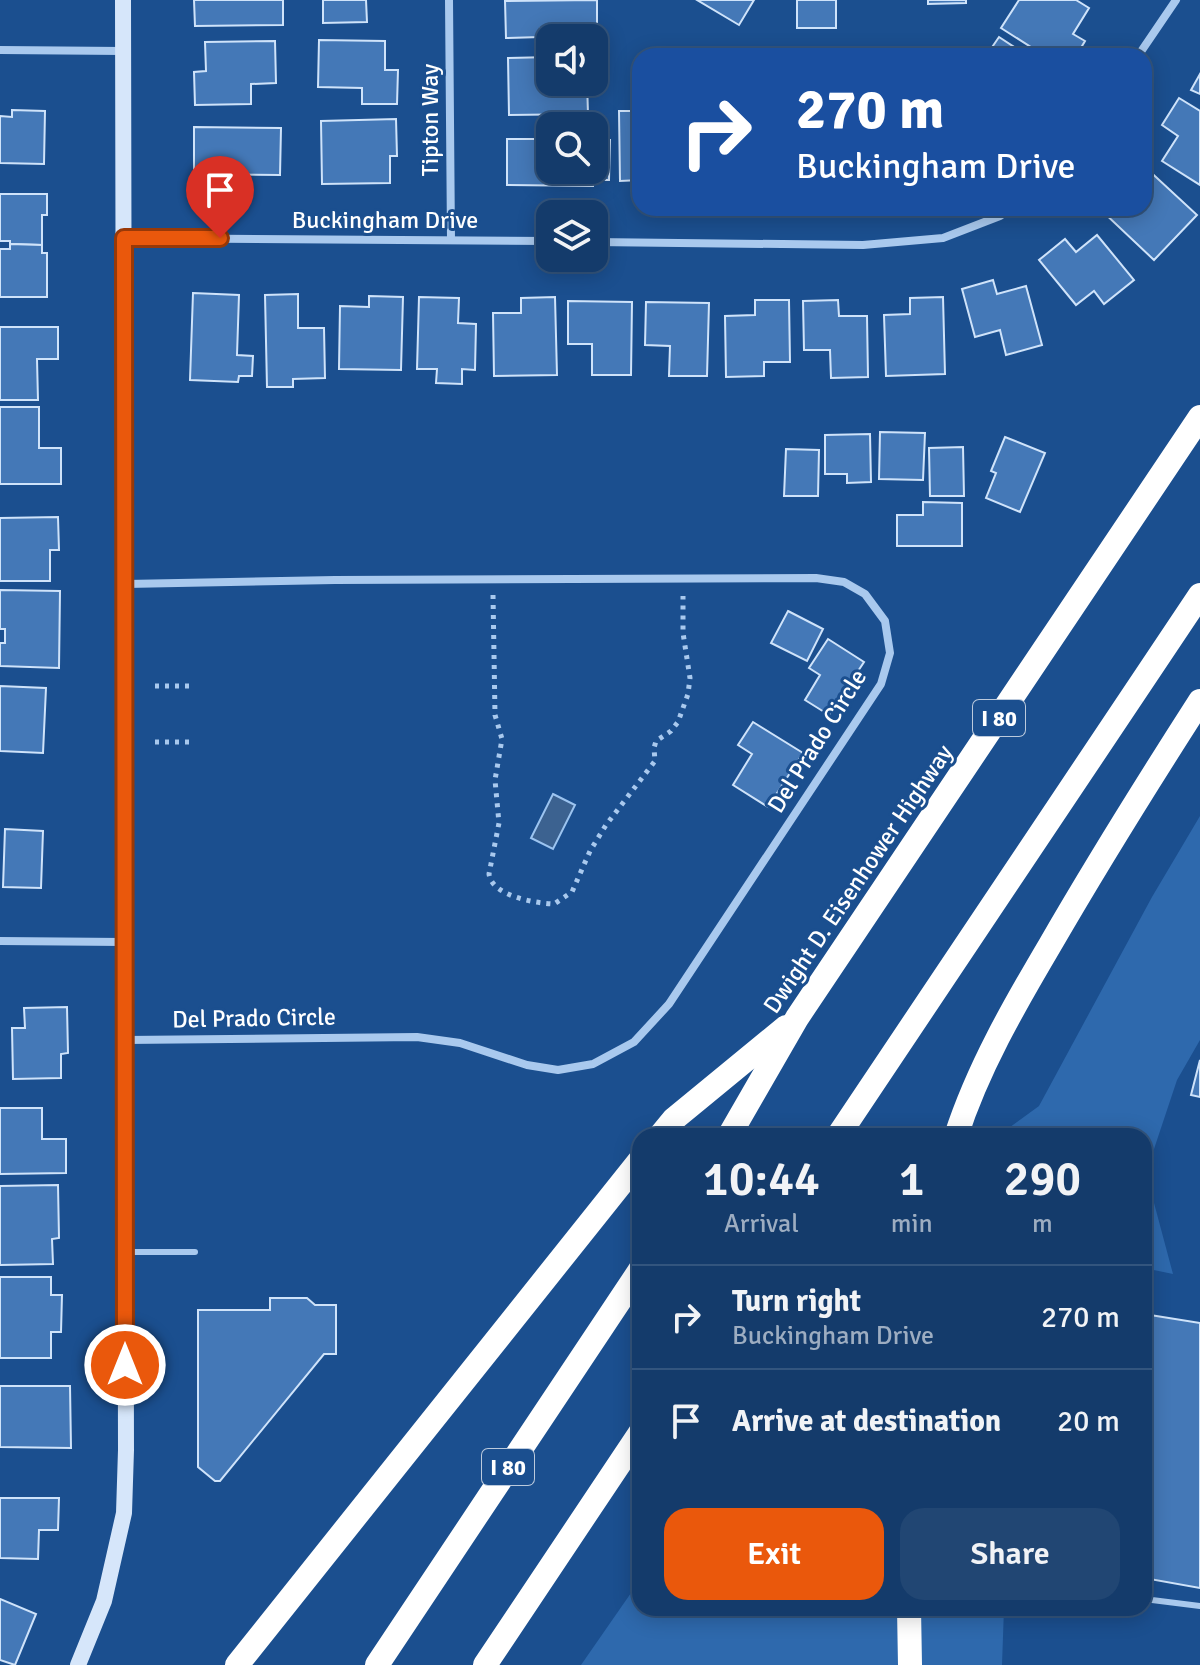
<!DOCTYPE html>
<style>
:root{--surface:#143b6b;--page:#214673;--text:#f1f3f6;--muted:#9dadc1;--line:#33557e;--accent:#ea580c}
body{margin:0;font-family:Signika,sans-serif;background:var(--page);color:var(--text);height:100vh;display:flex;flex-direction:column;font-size:30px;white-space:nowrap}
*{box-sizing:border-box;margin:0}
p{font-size:26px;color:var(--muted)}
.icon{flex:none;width:44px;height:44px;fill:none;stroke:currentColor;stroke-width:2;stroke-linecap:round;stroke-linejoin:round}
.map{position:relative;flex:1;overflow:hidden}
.side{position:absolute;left:632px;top:1128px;width:520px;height:488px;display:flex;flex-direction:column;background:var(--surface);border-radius:24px;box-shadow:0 4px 20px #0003,0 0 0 2px var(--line)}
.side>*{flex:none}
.top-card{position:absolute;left:632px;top:48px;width:520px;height:168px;border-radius:24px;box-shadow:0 4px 20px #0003,0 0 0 2px var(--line);background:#1a4fa0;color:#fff;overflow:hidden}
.controls{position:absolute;left:536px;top:24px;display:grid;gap:16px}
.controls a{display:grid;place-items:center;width:72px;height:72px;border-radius:16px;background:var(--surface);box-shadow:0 4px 20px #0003,0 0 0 2px var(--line);font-size:40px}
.pin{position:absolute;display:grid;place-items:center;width:68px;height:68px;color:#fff;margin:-82px -34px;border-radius:50% 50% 50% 0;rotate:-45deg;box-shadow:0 0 8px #0007}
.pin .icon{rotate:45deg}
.me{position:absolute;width:88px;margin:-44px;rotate:0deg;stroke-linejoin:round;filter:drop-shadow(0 0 6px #0008)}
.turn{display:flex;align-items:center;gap:28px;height:168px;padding:0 32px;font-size:36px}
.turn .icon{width:104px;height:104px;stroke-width:2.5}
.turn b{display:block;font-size:56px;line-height:68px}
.eta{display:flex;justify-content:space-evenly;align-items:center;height:136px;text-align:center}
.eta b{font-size:48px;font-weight:600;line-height:56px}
.button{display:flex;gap:16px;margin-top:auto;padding:16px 32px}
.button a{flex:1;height:92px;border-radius:24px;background:var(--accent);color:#fff;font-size:32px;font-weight:600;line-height:92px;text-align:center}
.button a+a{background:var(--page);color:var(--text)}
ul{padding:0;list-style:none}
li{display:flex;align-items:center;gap:24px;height:104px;padding:0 32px;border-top:2px solid var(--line)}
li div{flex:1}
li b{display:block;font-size:30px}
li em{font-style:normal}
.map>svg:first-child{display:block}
.green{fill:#2e69ad}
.water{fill:#3c6290;stroke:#9cc4f0;stroke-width:2}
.building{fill:#4478b7;stroke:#cfe3fa;stroke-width:2}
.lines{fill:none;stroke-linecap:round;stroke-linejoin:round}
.path{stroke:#a9c9ee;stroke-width:5;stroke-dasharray:4 6;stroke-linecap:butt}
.lane{stroke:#a9c9ee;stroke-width:6}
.street{stroke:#a9c9ee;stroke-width:8}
.secondary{stroke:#d6e6fa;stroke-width:16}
.highway{stroke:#fff;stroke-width:24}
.route-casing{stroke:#983908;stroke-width:20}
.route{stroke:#ea580c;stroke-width:14}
.labels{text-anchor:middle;stroke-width:6;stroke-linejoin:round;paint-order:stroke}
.shield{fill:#1b4f8f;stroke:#bbcadd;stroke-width:2}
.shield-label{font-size:22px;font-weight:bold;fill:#fff}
.street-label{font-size:24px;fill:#fff;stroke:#1b4f8f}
</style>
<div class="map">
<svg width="1200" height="1665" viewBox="0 0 1200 1665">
<rect width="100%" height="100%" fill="#1b4f8f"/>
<g class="green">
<polygon points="1200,816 1200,1040 1177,1080 1146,1173 1173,1274 1144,1268 1144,1136 998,1136 1039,1106 1152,897"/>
<polygon points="640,1580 640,1608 1004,1608 1002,1665 581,1665"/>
</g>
<polygon class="water" points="553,794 575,805 553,849 531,838"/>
<g class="building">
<polygon points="194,0 283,0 283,25 195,26"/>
<polygon points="323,0 366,0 367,22 323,23"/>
<polygon points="597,0 597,27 540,28 540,37 506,38 505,1"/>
<polygon points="697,0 754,0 739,25"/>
<rect x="797" y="0" width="39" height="28"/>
<polygon points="928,0 966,0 966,3 928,4"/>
<polygon points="1019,0 1076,0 1089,8 1073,34 1085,41 1076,56 1045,56 1001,28"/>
<polygon points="999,37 1028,56 986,56"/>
<polygon points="319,40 385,41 385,70 398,70 397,104 362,104 362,88 318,87"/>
<polygon points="275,41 276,83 251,84 251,104 195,105 194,72 206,71 205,42"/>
<polygon points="550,57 550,82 587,82 588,114 509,115 508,58"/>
<polygon points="1200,74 1200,94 1191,90"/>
<polygon points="1179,98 1200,111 1200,185 1162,161 1178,136 1162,125"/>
<polygon points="12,110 45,111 44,164 0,163 0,116 12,117"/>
<polygon points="619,111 640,111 640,180 620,181"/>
<polygon points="396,119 397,156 390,156 390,183 322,184 321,121"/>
<polygon points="194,127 281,128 280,175 194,174"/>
<polygon points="507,139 550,139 550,170 594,170 594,140 610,140 609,180 593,180 593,186 507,185"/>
<polygon points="1144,166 1197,215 1154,260 1101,210 1103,208 1144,208"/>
<polygon points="0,194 47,194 47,215 42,215 42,245 10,244 10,241 0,241"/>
<polygon points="1097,235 1134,280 1104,304 1094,291 1076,305 1039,260 1065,239 1076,252"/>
<polygon points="10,244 42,245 42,253 47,253 47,297 0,297 0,249 10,249"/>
<polygon points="993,280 997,294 1026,286 1042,345 1006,355 1000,330 975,337 962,289"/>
<polygon points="193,293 239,295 237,355 253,356 252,376 239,376 238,382 190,380"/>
<polygon points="298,294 298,328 324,328 325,378 293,379 293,387 267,387 265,295"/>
<polygon points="369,296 403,297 401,370 339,369 340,306 369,307"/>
<polygon points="419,297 459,298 458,323 476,324 475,370 462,369 462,384 436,383 437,369 417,369"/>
<polygon points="555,297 557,375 494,376 493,313 521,313 521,298"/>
<polygon points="943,297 945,374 886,376 884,315 910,314 910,298"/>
<polygon points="755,300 789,300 790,362 764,362 764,376 726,377 725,316 755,315"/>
<polygon points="838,300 839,316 867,316 868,377 831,378 830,350 804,350 803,301"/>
<polygon points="568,301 632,302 631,375 592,375 592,344 568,344"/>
<polygon points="646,302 709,303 707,376 669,376 670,346 645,345"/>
<polygon points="0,327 58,327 58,359 37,359 38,400 0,400"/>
<polygon points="0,407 39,407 39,448 61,448 61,484 0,484"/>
<polygon points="880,432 925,433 923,480 879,479"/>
<polygon points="870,434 871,482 847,483 847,474 825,474 825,435"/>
<polygon points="1005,437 1045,453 1020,512 986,498 996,473 991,471"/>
<polygon points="963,447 964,496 930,496 929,448"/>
<polygon points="786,449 819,450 818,496 784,496"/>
<polygon points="923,502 962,503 962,546 897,546 897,515 923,515"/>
<polygon points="58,517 59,550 50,550 50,581 0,581 0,518"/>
<polygon points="0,590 60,591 59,668 0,666 0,643 5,643 5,629 0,629"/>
<polygon points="788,611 823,629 807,661 771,643"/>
<polygon points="828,639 864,662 829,715 805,700 820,675 809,668"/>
<polygon points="0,686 46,688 43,753 0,751"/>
<polygon points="753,722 803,753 768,807 733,785 752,754 738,745"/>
<polygon points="5,829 43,831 41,888 3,887"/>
<polygon points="67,1007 68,1053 61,1054 61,1078 13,1079 12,1028 25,1028 24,1008"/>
<polygon points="1200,1060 1200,1097 1191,1095"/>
<polygon points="0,1108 42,1108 42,1139 66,1139 66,1173 0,1174"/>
<polygon points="58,1185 59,1238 52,1239 53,1264 0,1265 0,1186"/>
<polygon points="0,1277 51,1277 51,1295 62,1295 61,1332 51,1332 51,1358 0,1358"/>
<polygon points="270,1298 307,1298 315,1305 336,1305 336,1354 324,1354 220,1481 215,1481 198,1467 198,1310 270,1310"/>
<polygon points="1144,1314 1200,1323 1200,1588 1144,1578"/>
<polygon points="0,1386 70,1386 71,1448 0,1447"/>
<polygon points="0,1498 59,1498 58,1530 39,1530 38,1559 0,1558"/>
<polygon points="0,1599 36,1614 15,1665 0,1660"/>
</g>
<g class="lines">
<g class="path">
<path d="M493 595 495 715 502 739 495 780 499 823 489 874C492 896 534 903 554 904L572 892 590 851 606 825 655 761 654 748 656 741 671 731 678 722 688 694 690 678 683 633V596"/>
<polyline points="155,686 190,686"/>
<polyline points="155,742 190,742"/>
</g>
<g class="lane">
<polyline points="128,1252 195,1252"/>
<polyline points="1144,1599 1200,1606"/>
</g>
<g class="street">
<polyline points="449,0 451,240"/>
<polyline points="0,50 123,51"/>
<polyline points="1138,56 1176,0"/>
<polyline points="124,238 550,241"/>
<polyline points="594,242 863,245 943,238 1000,216 1011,208"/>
<polyline points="0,941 124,942"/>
<polyline points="125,1040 417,1037 460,1043 527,1065 558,1070 593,1064 634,1042 669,1004 881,684 890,653 885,621 865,594 844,582 816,578 335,580 126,584"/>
</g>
<polyline class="secondary" points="78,1665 104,1601 124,1513 126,1450 123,0"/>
<g class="highway">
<polyline points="660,1136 674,1119 786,1027"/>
<polyline points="729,1136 797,1018 1200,417"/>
<polyline points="838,1136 1200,595"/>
<path d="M956 1136C978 1068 1014 1006 1050 945 1098 862 1148 782 1200 701"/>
<polyline points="909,1608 910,1665"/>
<polyline points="237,1665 640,1160"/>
<polyline points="377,1665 640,1270"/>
<polyline points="485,1665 640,1433"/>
</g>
</g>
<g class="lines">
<defs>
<polyline id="route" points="125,1365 124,238 220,238"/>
</defs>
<use href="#route" class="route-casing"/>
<use href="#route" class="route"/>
</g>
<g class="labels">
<g class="shield">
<rect x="973" y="700" width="52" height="36" rx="6"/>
<rect x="482" y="1449" width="52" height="36" rx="6"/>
</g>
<g class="shield-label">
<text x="999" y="726">I 80</text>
<text x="508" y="1475">I 80</text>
</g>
<g class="street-label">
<text transform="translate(430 120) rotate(-90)" y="8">Tipton Way</text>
<text x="385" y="228">Buckingham Drive</text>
<text transform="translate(817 741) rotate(-58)" y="8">Del Prado Circle</text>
<text transform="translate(858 879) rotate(-56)" y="8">Dwight D. Eisenhower Highway</text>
<text transform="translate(254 1018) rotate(-1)" y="8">Del Prado Circle</text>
</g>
</g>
</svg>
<div class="controls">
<a><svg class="icon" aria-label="sound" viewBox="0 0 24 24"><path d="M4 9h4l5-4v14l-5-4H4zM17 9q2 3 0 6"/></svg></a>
<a><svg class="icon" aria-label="search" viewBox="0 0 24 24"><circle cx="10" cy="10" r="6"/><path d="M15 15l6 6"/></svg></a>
<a><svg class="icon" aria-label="layers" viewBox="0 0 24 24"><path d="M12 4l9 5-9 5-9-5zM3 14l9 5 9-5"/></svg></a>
</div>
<div class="pin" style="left:220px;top:238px;background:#d93025"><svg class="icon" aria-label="arrive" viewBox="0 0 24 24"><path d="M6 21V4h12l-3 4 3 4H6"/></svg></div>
<svg class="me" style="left:125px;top:1365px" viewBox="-20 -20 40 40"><circle r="17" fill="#ea580c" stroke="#fff" stroke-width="3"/><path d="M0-11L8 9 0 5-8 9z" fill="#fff"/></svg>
<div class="top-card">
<div class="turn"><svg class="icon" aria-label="right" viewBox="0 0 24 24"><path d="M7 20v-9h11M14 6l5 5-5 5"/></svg><div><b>270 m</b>Buckingham Drive</div></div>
</div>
<section class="side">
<div class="eta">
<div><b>10:44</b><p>Arrival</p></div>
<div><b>1</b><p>min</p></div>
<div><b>290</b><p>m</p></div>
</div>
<ul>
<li><svg class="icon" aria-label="right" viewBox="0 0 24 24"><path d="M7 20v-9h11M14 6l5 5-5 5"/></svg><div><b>Turn right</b><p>Buckingham Drive</p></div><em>270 m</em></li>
<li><svg class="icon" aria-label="arrive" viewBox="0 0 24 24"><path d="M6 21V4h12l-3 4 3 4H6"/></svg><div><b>Arrive at destination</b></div><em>20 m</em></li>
</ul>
<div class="button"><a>Exit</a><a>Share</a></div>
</section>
</div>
